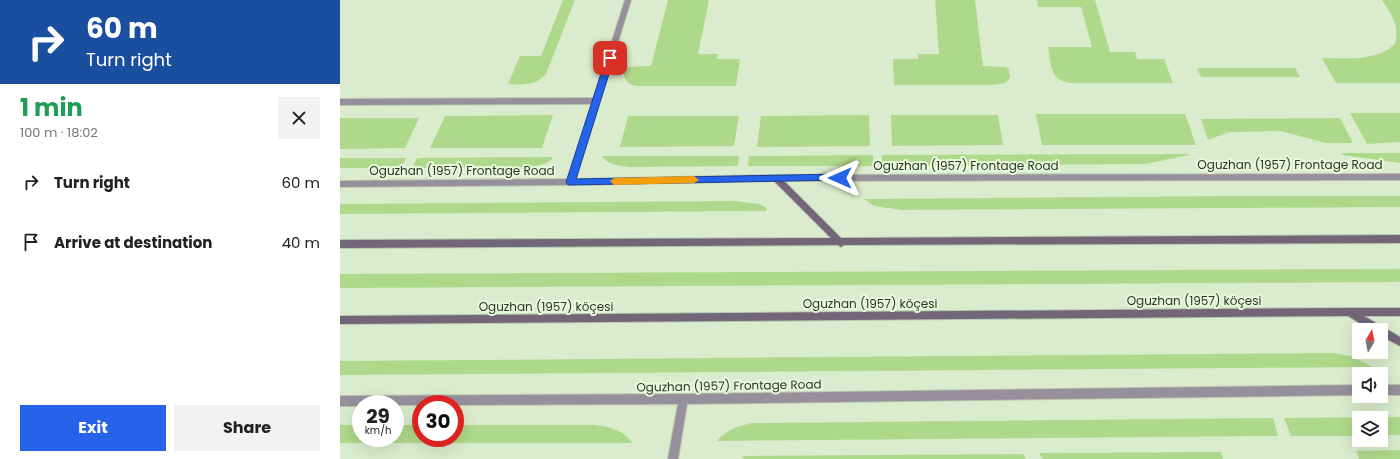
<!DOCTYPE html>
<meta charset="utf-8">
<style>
:root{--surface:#fff;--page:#f2f2f2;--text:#202124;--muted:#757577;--accent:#2563eb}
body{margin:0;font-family:Poppins,sans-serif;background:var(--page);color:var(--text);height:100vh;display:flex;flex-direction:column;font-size:15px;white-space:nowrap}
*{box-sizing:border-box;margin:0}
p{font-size:13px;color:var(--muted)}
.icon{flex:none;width:22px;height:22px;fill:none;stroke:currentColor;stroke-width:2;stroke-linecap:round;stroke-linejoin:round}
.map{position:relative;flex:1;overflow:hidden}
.details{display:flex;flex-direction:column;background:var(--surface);width:340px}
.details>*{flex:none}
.hud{background:#1a4fa0;color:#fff;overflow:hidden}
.needle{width:26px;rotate:10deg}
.buttons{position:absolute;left:1012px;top:323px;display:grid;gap:8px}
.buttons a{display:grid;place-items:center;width:36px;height:36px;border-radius:0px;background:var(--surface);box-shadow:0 4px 16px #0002;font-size:20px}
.speed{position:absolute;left:12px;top:395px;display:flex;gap:8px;font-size:20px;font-weight:700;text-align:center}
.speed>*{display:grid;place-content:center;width:52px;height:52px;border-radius:50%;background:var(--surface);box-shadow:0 4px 16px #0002;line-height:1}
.speed small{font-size:10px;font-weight:400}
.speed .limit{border:6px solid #d22;background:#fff;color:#111}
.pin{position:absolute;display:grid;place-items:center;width:34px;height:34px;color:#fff;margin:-17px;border-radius:8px;box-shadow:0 2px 6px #0006}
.me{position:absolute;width:44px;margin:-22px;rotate:270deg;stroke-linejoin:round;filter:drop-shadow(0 0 3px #0008)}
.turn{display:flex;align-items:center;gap:14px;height:84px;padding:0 20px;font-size:18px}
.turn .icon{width:52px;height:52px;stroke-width:2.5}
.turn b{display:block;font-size:28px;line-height:34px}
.round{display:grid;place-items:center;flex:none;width:42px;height:42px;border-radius:0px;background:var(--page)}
.head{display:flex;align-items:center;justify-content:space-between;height:68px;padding:0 20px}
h1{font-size:24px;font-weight:700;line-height:30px;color:#1e9e55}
.cta{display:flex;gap:8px;margin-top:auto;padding:8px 20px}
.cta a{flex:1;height:46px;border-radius:0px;background:var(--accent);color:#fff;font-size:16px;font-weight:700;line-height:46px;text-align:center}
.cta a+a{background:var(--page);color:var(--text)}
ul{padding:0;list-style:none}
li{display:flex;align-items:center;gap:12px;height:60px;padding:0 20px}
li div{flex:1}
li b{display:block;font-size:15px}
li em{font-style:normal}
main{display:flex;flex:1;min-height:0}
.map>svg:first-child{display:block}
.green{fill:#afd98a}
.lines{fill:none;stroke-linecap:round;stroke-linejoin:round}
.service-casing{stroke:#b8c7ac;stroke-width:2}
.minor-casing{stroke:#b8c7ac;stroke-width:2}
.secondary-casing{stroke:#b8c7ac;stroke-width:2}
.service{fill:#978f9c;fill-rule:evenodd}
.minor{fill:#978f9c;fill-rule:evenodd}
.secondary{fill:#726678;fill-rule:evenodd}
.route{fill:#2563eb;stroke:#184099}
.slow{fill:#f59e0b}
.labels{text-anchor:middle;stroke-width:4;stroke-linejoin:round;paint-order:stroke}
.street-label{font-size:12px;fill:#2e3529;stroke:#e7f9da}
</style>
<main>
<section class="details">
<div class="hud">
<div class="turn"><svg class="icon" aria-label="right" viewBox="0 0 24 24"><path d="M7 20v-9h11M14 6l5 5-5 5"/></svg><div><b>60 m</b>Turn right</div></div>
</div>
<div class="head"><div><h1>1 min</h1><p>100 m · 18:02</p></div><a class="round"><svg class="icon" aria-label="close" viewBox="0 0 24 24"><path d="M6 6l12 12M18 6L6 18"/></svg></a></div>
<ul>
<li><svg class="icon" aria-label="right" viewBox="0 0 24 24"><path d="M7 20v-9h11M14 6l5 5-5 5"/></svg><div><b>Turn right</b></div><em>60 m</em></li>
<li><svg class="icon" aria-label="arrive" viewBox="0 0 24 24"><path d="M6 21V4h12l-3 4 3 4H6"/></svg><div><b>Arrive at destination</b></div><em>40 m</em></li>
</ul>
<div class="cta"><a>Exit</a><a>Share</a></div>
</section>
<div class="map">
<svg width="1060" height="459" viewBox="0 0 1060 459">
<rect width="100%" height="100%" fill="#daeccd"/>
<g class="green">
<path d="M223 0H235L206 74C195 86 182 85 168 84L180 56H201Z"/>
<path d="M328 0H369L358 54H378L377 59H400L396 86H299C286 85 282 79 285 67L311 66Z"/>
<polygon points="595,0 635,0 643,66 664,67 669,69 670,78 665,83 653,85 554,85 553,59 578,59 578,54 599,54"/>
<path d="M697 0H755L770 52H795L797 59H824L833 83H730C709 80 711 64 708 47H752L741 7H698Z"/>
<path d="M1042 0H1060V83H996L982 58C1007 58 1036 62 1055 44 1060 27 1052 15 1042 0Z"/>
<polygon points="857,68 955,68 960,77 861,77"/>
<polygon points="1010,113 1060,113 1060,142 1027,144"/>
<polygon points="696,114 845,114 856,145 702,145"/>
<polygon points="213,115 202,148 90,148 105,116"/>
<polygon points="529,115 530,146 417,147 421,116"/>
<polygon points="551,115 658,115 663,145 552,146"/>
<polygon points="288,116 399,116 394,146 280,147"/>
<polygon points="0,118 79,118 65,148 0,149"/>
<polygon points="1000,118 1013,143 986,143 940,131 889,132 868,140 861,119"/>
<polygon points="1002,153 1060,153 1060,163 1003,155"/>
<polygon points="848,154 849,155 805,164 542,166 542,155"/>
<polygon points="533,155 534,166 408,166 409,156"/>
<path d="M262 156H399L398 166 288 167C279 165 267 165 262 156Z"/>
<path d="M213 157C209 165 195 166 186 167L72 168 77 158Z"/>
<polygon points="0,158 66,158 61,168 0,168"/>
<polygon points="899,196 1060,196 1060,207 562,210 534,206 524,199"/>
<polygon points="395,201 419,204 427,208 426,211 0,214 0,204"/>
<polygon points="1060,269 1060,282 0,288 0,274"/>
<polygon points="993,353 1011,356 1032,367 0,375 0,361"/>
<polygon points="1060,417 1060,435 1041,435 1041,418 1019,418 1019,436 951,436 944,418"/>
<path d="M933 418 938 436 377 441C386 430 398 426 412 423Z"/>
<path d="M0 425H21V438H55V425H81V438H115V425H255C270 427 284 430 292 443H0Z"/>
<polygon points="1060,450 1060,459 1019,459 1016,451"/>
<polygon points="881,452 883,459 703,459 699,453"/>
<polygon points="683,454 686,459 404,459 402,456"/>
</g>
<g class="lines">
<defs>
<polygon id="service" points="256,98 259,101 256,104 0,105 0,99"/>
<g id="minor">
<polygon points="285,0 291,0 236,179 436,175 1060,174 1060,180 436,181 231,185 0,187 0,181 228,179"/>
<polygon points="1019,385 1019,395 347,404 338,459 328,459 338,404 115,405 115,404 81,404 81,405 55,405 55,404 21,404 21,406 0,406 0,396 343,394"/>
<rect x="1041" y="385" width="19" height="10"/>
</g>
<g id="secondary">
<polygon points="436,175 439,176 501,238 1060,235 1060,243 504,245 501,247 498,245 0,248 0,240 491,238 433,180 432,178"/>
<polygon points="1007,308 1060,308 1060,316 1024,316 1060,337 1060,346 1041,336 1041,330 1031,330 1008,316 0,324 0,316"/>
</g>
</defs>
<use href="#service" class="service-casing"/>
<use href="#minor" class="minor-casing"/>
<use href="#secondary" class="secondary-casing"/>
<use href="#service" class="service"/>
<use href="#minor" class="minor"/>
<use href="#secondary" class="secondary"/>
</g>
<polygon class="route" points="270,55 274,58 236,179 500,174 504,178 503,180 228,185 226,182 266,58"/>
<polygon class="slow" points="354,176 359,180 354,183 274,185 270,181 274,178"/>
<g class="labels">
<g class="street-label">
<text x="950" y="169">Oguzhan (1957) Frontage Road</text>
<text x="626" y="170">Oguzhan (1957) Frontage Road</text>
<text x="122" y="175">Oguzhan (1957) Frontage Road</text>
<text x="854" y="305">Oguzhan (1957) köçesi</text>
<text x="530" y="308">Oguzhan (1957) köçesi</text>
<text x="206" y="311">Oguzhan (1957) köçesi</text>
<text transform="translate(389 386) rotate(-1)" y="4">Oguzhan (1957) Frontage Road</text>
</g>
</g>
</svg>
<div class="buttons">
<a><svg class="needle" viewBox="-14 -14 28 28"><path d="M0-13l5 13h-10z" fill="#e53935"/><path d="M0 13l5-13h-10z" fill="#757577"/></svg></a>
<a><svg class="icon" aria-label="sound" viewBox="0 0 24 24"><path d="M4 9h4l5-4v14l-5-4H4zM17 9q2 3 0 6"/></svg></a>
<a><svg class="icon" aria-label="layers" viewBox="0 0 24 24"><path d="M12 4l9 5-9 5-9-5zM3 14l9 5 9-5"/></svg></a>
</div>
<div class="speed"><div>29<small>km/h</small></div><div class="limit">30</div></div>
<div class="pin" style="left:270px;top:58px;background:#d93025"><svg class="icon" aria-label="arrive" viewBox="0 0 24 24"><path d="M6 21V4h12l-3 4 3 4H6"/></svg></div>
<svg class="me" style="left:500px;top:178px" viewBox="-20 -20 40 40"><path d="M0-17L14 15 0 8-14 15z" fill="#2563eb" stroke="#fff" stroke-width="4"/></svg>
</div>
</main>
